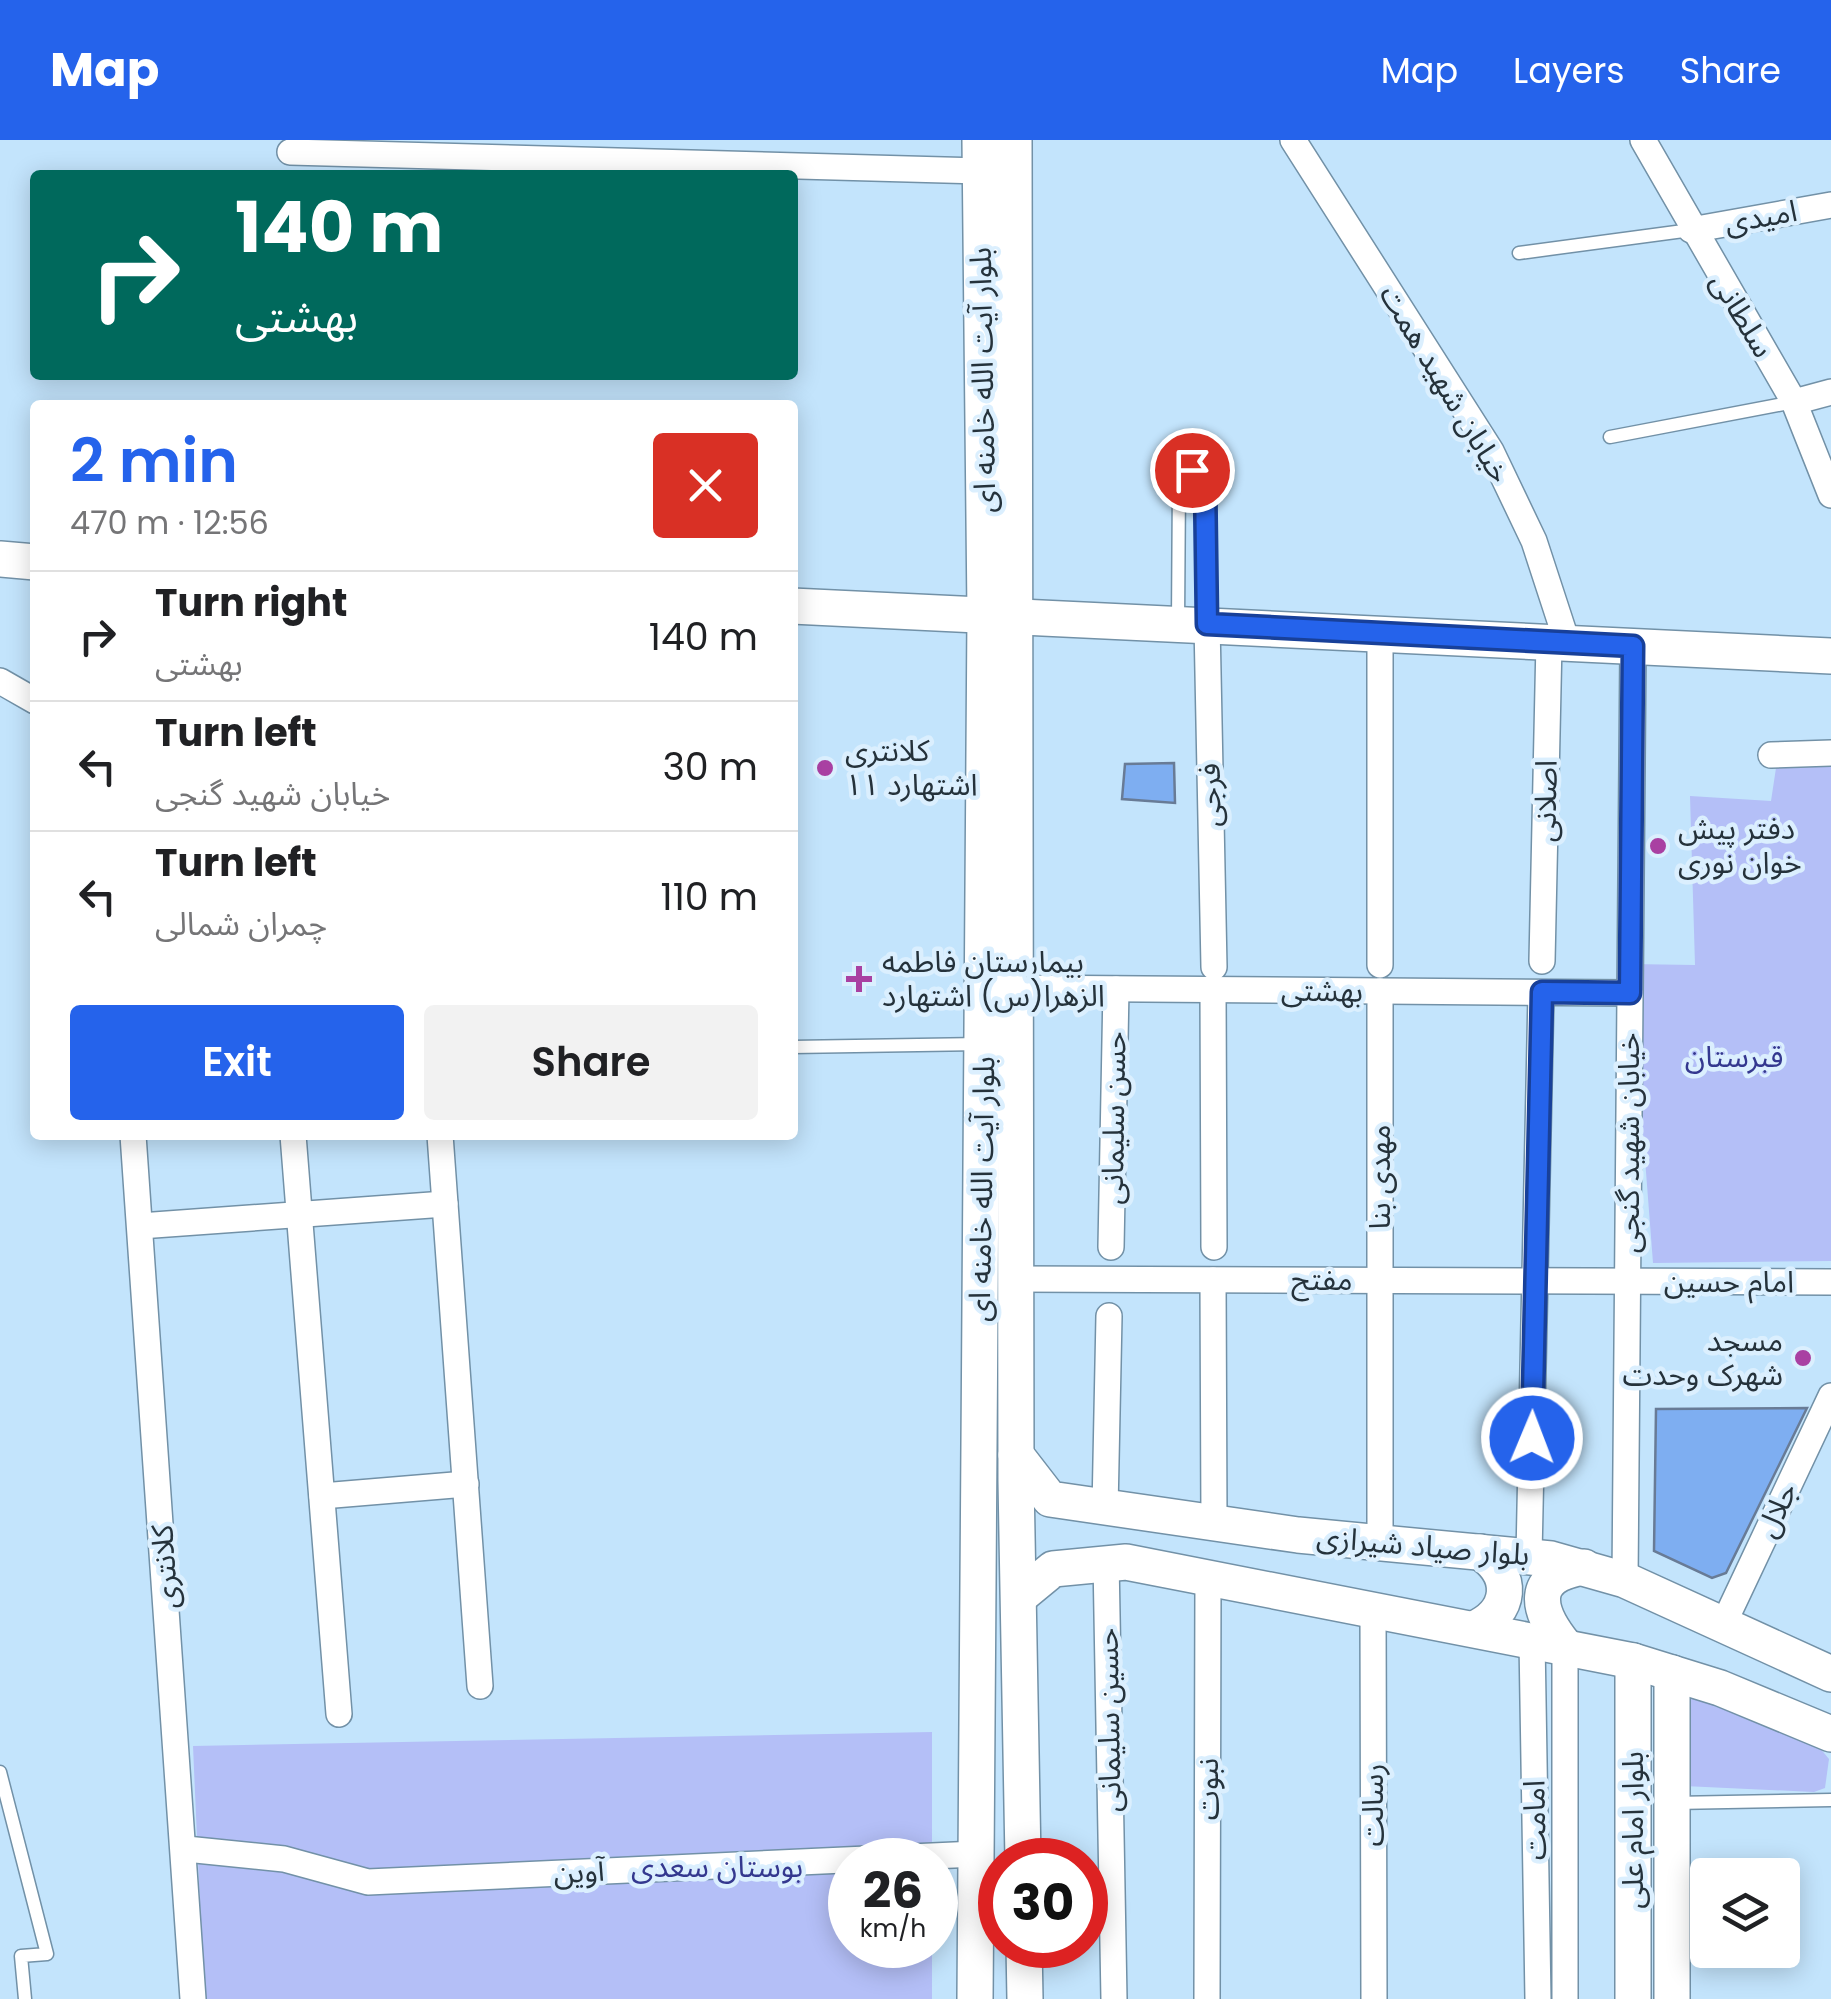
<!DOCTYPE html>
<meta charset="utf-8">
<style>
:root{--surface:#fff;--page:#f2f2f2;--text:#202124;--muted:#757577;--line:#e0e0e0;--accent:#2563eb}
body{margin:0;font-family:Poppins,"Noto Sans Arabic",sans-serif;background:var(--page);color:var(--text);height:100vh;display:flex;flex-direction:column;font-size:38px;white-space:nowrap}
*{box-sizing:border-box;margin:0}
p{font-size:32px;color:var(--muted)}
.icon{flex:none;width:55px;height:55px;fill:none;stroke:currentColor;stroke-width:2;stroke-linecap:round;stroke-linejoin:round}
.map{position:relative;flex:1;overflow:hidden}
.sheet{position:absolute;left:30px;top:260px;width:768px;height:740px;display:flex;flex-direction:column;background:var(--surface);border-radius:10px;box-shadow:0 5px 25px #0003}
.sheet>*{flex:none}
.hud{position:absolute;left:30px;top:30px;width:768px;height:210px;border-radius:10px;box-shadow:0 5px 25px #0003;background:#00695c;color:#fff;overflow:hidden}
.buttons{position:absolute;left:1690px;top:1718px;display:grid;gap:20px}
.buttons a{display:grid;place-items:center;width:110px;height:110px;border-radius:10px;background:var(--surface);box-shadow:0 5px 25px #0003;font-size:50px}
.speed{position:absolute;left:828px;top:1698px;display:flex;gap:20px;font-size:50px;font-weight:700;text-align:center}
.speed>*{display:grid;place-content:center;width:130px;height:130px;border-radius:50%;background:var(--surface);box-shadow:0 5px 25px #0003;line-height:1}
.speed small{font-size:25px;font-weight:400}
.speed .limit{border:15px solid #d22;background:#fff;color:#111}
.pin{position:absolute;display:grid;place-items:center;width:85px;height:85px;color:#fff;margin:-42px;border:5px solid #fff;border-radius:50%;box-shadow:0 2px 10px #0007}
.me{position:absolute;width:110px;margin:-55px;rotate:1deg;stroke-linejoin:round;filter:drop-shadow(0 0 8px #0008)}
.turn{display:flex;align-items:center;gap:35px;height:210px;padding:0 40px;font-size:45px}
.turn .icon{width:130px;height:130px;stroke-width:2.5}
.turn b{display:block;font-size:70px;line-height:85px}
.round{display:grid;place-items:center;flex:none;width:105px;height:105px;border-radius:10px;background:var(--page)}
.summary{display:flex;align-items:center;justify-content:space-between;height:170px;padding:0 40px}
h1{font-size:60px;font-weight:600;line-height:75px;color:var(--accent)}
.action{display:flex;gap:20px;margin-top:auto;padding:20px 40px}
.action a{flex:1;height:115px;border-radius:10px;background:var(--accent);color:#fff;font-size:40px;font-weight:600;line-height:115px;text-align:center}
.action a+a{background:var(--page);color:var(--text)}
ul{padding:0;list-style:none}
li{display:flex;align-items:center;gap:30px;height:130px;padding:0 40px;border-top:2px solid var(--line)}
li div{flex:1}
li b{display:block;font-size:38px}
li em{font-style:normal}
header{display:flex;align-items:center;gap:60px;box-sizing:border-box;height:140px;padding:0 50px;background:var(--accent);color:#fff}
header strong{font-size:48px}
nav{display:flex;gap:55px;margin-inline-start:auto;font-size:35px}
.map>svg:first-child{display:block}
.green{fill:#b4bff7}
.building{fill:#7eaef1;stroke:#687b96;stroke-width:2.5}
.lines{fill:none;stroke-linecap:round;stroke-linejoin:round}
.lane-casing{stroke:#7291a7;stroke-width:15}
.street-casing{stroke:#7291a7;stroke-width:28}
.secondary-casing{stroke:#7291a7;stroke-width:38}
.lane{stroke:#fff;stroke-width:12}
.street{stroke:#fff;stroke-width:25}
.secondary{stroke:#fff;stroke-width:35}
.route-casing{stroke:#184099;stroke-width:25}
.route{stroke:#2563eb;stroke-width:18}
.poi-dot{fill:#a940a2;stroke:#dbeffe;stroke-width:4}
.labels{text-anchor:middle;stroke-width:9;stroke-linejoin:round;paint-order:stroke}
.street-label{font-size:30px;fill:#25323b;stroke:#dbeffe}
.poi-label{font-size:30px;fill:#25323b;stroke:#dbeffe;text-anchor:start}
.park-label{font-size:30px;fill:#34388f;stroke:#dbeffe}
</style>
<header>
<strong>Map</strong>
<nav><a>Map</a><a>Layers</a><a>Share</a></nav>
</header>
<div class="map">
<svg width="1831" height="1859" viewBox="0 0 1831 1859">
<rect width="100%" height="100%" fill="#c3e4fc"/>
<g class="green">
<polygon points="1831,626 1831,1121 1653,1123 1630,824 1695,825 1690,656 1771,661 1776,628"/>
<polygon points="1699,1546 1819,1607 1829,1619 1825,1648 1814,1652 1684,1646 1686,1555"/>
<polygon points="932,1592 932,1720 850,1720 850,1805 932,1805 932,1859 204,1859 193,1606"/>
</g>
<g class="building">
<polygon points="1174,623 1175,663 1122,659 1125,624"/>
<polygon points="1807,1268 1726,1433 1712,1438 1654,1411 1656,1269"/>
</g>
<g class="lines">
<defs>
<g id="lane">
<polyline points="1519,113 1691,90"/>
<polyline points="1610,297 1794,262"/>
<polyline points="1178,482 1179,341 1192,330 1205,340 1207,481"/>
<polyline points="792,907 981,904"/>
<polyline points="0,1632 47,1814 21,1816 25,1859"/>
<polyline points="1674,1663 1831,1660"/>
</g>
<g id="street">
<polyline points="1293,0 1491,311 1534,401 1567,502"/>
<polyline points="1643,0 1794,262 1831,355"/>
<polyline points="290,12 981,31"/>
<polyline points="1691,90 1831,65"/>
<polyline points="1794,262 1831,252"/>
<polyline points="1207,484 1214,827"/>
<polyline points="0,541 35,561"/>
<polyline points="1771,615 1831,613"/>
<polyline points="1542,821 1549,502"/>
<polyline points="1380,825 1380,493"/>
<polyline points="1015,848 1630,853"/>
<polyline points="1213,849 1214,1107"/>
<polyline points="1380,851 1380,1402"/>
<polyline points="133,995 193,1859"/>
<polyline points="293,995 339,1574"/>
<polyline points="440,995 480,1546"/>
<polyline points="140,1086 445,1064"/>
<polyline points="1111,1107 1116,849"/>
<polyline points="1016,1139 1831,1142"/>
<polyline points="1213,1140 1214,1382"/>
<polyline points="322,1356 466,1344"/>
<polyline points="1105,1369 1109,1176"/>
<polyline points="1529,1415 1541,853"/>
<polyline points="1106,1420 1114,1859"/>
<polyline points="1625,1440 1633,506"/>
<polyline points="1373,1470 1374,1859"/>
<polyline points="1723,1485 1831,1256"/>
<polyline points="1532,1501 1538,1859"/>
<polyline points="186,1709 284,1719 368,1742 976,1714"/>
<polyline points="1207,1859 1208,1438"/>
<polyline points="1565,1859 1565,1506"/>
</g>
<g id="secondary">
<polyline points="1014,0 1016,1341 1023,1720"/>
<polyline points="0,419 35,422"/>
<polyline points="792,466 1831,516"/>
<polyline points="1016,1315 1050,1359 1298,1395 1551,1419 1625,1440 1831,1534"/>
<polyline points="1019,1457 1053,1429 1126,1422 1633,1521 1720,1548 1831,1594"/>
<path d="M1474 1489C1512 1472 1515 1435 1480 1412"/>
<path d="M1565 1506C1536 1470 1528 1436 1584 1427"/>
<polyline points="1024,1805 1025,1859"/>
<polyline points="975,1859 985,474 980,0"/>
<polyline points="1633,1859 1633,1521"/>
<polyline points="1672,1859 1672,1533"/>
</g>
</defs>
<use href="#lane" class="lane-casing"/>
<use href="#street" class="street-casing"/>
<use href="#secondary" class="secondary-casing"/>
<use href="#lane" class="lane"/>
<use href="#street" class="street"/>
<use href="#secondary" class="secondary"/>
</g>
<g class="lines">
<defs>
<polyline id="route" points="1192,330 1205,340 1207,484 1633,506 1630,853 1542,852 1532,1298"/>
</defs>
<use href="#route" class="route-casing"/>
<use href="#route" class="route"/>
</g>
<g class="poi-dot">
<circle cx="825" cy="628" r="10"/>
<circle cx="1658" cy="706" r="10"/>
<path d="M854 824h10v10h10v10h-10v10h-10v-10h-10v-10h10z"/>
<circle cx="1803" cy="1218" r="10"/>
</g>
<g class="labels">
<g class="street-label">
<text transform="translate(1761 77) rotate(-10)" y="10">امیدی</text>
<text transform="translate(1742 175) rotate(59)" y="10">سلطانی</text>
<text transform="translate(983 240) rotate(-91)" y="10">بلوار آیت الله خامنه ای</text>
<text transform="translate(1445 244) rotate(59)" y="10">خیابان شهید همت</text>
<text transform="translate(1210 655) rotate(-91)" y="10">فرجی</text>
<text transform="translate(1546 661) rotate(-89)" y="10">اصلانی</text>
<text transform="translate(1322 851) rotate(1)" y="10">بهشتی</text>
<text transform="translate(1114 978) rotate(-89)" y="10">حسن سلیمانی</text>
<text transform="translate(1629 1003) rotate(-90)" y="10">خیابان شهید گنجی</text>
<text transform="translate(1380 1037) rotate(-90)" y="10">مهدی بنا</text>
<text transform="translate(982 1049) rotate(-89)" y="10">بلوار آیت الله خامنه ای</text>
<text x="1322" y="1150">مفتح</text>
<text x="1729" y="1152">امام حسین</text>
<text transform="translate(1777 1370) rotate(-65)" y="10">جلال</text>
<text transform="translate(1423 1406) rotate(5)" y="10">بلوار صیاد شیرازی</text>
<text transform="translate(165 1427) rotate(-94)" y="10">کلانتری</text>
<text transform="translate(1109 1580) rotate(-91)" y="10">حسین سلیمانی</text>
<text transform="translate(1208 1649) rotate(-90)" y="10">نبوت</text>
<text transform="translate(1373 1665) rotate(-90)" y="10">رسالت</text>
<text transform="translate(1535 1680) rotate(-91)" y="10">امامت</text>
<text transform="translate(1633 1690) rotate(-90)" y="10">بلوار امام علی</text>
<text transform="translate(579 1732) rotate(-3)" y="10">آوین</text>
</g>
<g class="poi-label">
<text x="845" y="621">کلانتری<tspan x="845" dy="34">۱۱ اشتهارد</tspan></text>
<text x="1678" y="699">دفتر پیش<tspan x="1678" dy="34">خوان نوری</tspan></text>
<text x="882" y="832">بیمارستان فاطمه<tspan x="882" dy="34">الزهرا(س) اشتهارد</tspan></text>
<text x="1783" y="1211" text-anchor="end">مسجد<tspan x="1783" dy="34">شهرک وحدت</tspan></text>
</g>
<g class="park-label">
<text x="1734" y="927">قبرستان</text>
<text x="717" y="1737">بوستان سعدی</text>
</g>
</g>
</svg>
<div class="buttons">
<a><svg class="icon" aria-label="layers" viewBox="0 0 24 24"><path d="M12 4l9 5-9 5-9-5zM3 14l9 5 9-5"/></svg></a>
</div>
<div class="speed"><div>26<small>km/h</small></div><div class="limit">30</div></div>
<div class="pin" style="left:1192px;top:330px;background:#d93025"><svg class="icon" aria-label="arrive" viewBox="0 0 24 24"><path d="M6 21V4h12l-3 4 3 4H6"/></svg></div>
<svg class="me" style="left:1532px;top:1298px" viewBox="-20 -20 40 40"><circle r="17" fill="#2563eb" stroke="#fff" stroke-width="3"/><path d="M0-11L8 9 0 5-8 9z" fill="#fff"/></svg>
<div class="hud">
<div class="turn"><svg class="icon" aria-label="right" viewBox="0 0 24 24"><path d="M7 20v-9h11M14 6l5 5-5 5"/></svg><div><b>140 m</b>بهشتی</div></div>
</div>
<section class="sheet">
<div class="summary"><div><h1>2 min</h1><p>470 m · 12:56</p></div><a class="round" style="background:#d93025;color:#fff"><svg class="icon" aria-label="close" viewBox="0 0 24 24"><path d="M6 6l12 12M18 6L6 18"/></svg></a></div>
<ul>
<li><svg class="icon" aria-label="right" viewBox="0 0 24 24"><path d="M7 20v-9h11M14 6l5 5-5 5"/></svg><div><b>Turn right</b><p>بهشتی</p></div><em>140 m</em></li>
<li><svg class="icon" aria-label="left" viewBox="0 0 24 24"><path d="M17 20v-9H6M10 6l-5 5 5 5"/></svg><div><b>Turn left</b><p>خیابان شهید گنجی</p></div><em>30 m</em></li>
<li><svg class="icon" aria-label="left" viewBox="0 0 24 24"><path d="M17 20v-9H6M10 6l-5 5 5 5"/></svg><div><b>Turn left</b><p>چمران شمالی</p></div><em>110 m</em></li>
</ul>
<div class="action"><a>Exit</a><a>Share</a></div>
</section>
</div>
